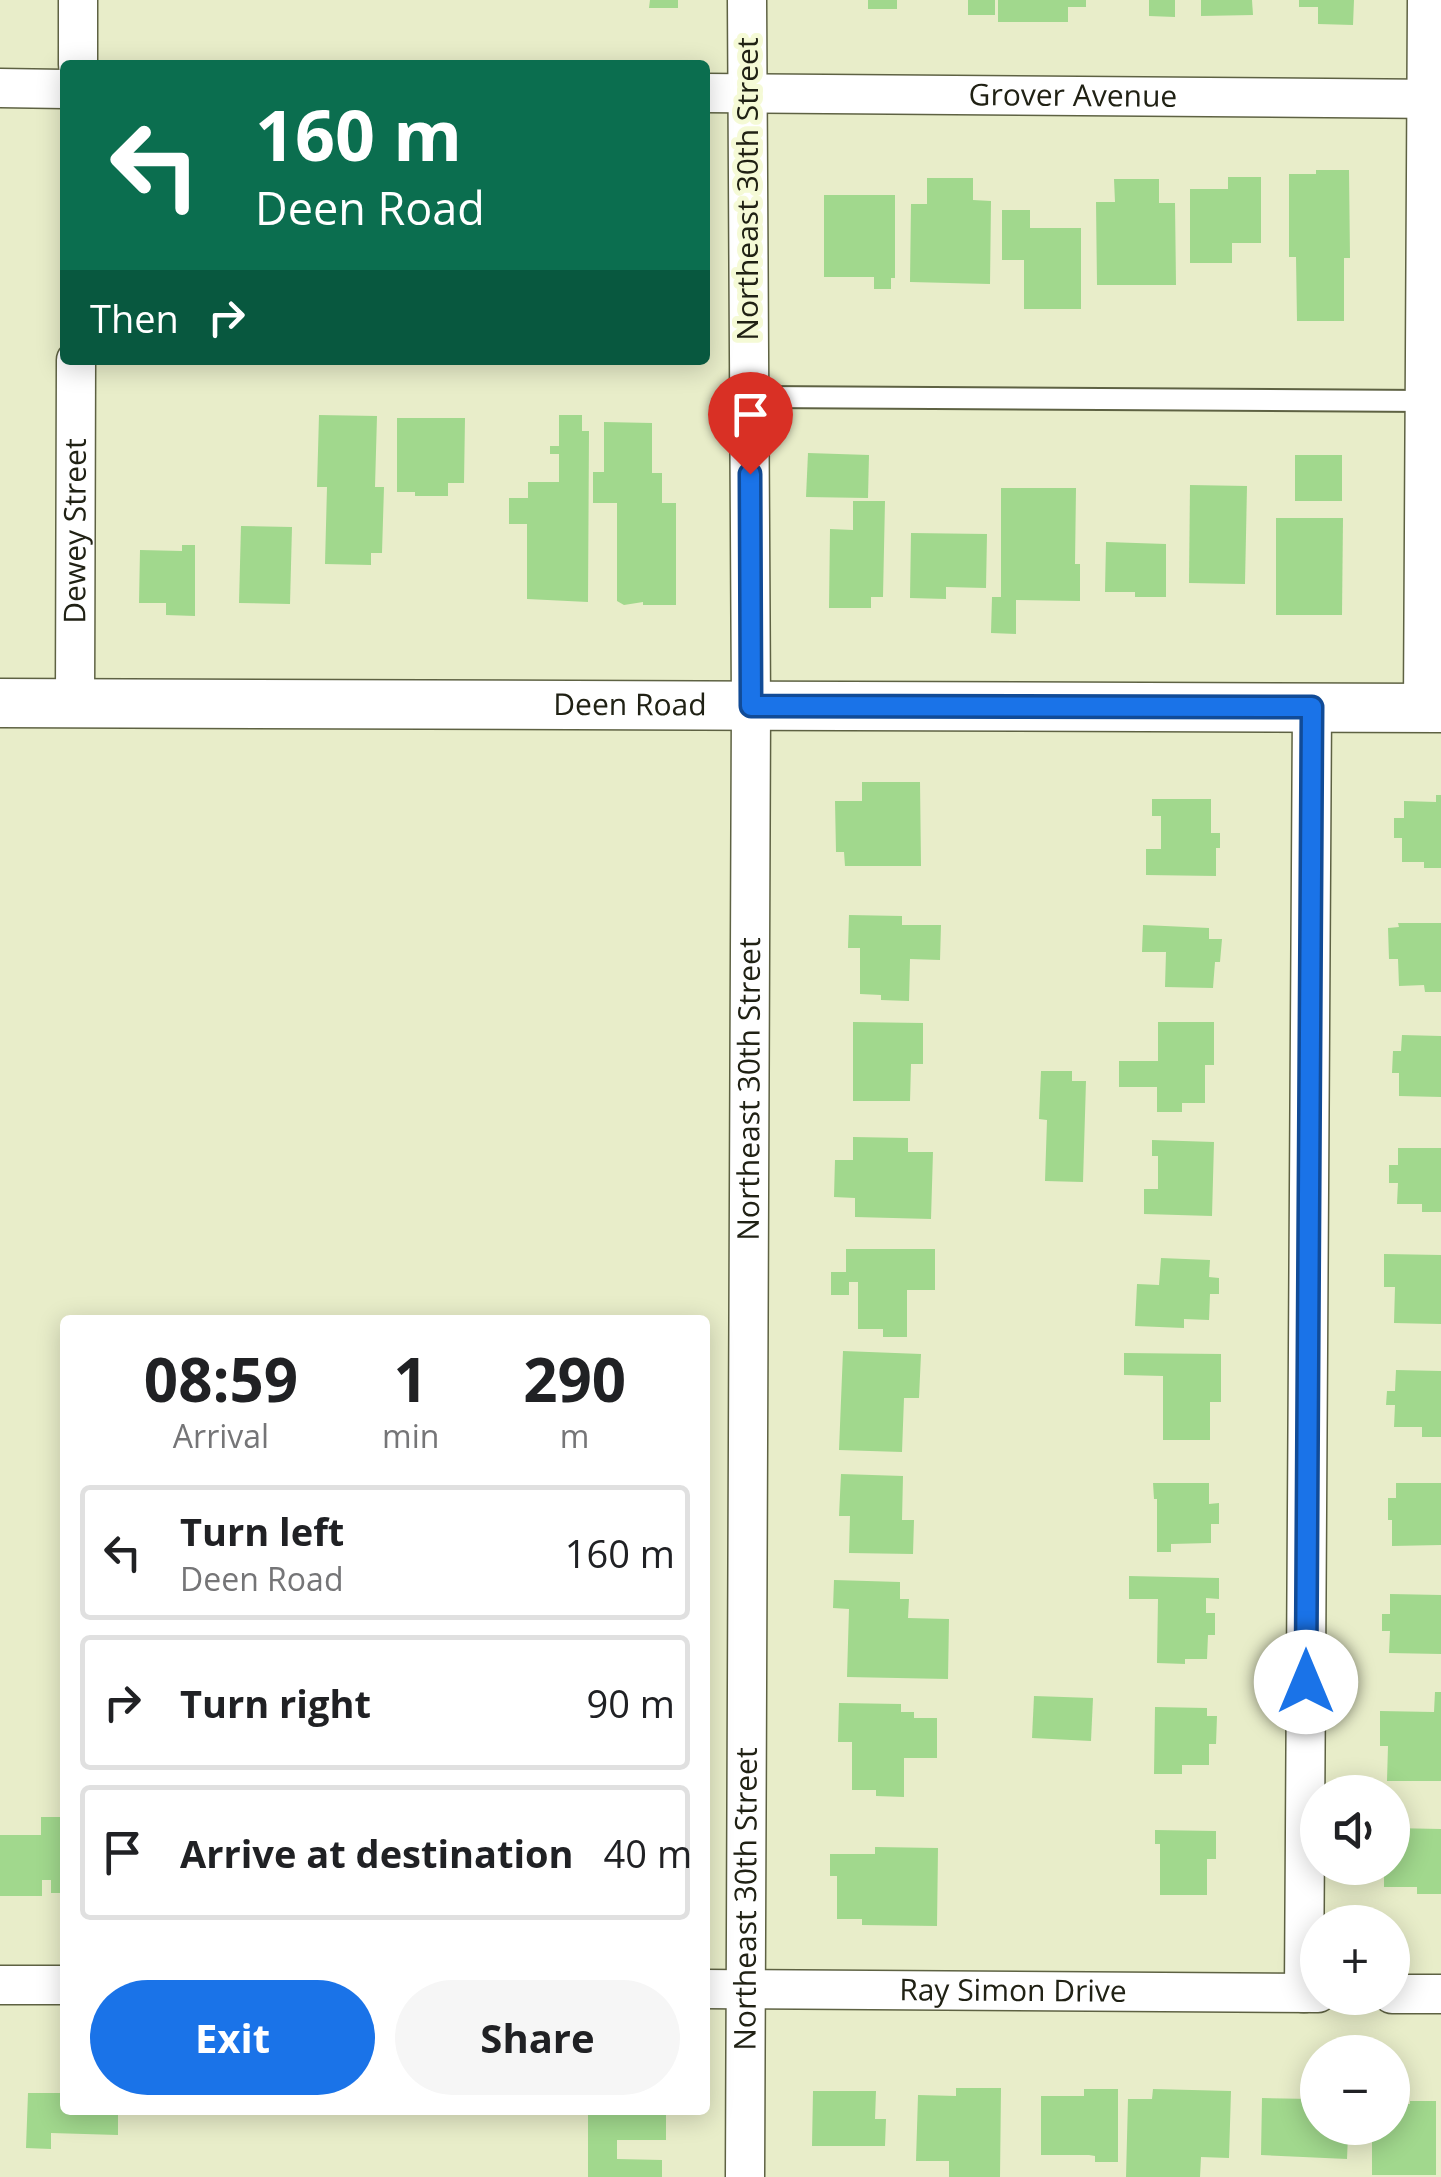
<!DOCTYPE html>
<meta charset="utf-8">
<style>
:root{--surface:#fff;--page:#f6f6f6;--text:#202124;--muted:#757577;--line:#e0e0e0;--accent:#1a73e8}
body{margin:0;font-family:"Open Sans",sans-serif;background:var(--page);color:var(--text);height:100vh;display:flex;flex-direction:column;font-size:38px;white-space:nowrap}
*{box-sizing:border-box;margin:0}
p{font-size:32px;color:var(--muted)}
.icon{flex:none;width:55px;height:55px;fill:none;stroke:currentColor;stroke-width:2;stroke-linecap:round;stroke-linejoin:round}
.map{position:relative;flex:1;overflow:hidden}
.sheet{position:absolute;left:60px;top:1315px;width:650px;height:800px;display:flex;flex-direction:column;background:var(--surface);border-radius:10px;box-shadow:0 5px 25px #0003}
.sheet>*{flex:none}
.guide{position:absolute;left:60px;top:60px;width:650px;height:305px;border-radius:10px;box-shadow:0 5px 25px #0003;background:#0b6e4f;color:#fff;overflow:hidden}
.tools{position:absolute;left:1300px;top:1775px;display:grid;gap:20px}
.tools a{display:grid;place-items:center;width:110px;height:110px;border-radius:50%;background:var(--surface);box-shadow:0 5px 25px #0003;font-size:50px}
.pin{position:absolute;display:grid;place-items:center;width:85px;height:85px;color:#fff;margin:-102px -42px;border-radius:50% 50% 50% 0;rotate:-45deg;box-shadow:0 0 10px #0007}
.pin .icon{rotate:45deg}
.me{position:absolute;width:110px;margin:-55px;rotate:0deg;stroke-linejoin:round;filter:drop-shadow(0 0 8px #0008)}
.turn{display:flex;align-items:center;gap:35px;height:210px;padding:0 30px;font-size:45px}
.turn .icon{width:130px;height:130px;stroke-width:2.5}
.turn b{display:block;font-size:70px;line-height:85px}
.then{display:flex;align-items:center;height:95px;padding:0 30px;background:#0003;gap:20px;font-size:38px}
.eta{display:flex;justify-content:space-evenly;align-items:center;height:170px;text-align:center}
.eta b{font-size:60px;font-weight:700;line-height:70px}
.action{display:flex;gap:20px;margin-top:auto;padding:20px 30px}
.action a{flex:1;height:115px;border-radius:60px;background:var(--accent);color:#fff;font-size:40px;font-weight:700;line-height:115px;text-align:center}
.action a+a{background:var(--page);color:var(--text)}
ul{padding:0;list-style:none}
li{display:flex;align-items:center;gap:30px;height:135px;margin:0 20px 15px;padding:0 10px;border:5px solid var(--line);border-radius:10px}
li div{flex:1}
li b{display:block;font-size:38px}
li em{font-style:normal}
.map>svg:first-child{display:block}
.building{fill:#a1d88d}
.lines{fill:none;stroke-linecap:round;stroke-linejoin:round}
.service-casing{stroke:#5e6243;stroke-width:24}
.minor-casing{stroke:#5e6243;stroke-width:41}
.tertiary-casing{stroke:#5e6243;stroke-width:51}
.service{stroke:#fff;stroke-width:20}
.minor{stroke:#fff;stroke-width:38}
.tertiary{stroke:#fff;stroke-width:48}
.route-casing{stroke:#114b97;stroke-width:25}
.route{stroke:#1a73e8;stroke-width:18}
.labels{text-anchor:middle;stroke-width:10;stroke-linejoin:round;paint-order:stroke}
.street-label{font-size:30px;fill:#202114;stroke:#f5fad6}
</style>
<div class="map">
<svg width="1441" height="2177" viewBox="0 0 1441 2177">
<rect width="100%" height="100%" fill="#e8edc9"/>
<g class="building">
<polygon points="650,0 678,0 678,8 649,8"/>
<rect x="868" y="0" width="29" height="9"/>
<rect x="968" y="0" width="27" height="15"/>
<polygon points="998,0 1086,0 1086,7 1068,7 1068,22 998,22"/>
<polygon points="1149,0 1175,0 1175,17 1149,16"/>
<polygon points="1201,0 1252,0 1253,15 1201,16"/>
<polygon points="1299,0 1354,0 1353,25 1318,24 1318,7 1299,7"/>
<polygon points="1316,170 1349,170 1350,258 1344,258 1344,321 1297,321 1296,257 1289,257 1289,174 1316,174"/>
<polygon points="1228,177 1261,177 1261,243 1232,243 1232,263 1190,263 1190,189 1228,189"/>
<polygon points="927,178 973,178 973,200 991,201 990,284 910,282 911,204 927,204"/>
<polygon points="1114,179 1159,179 1159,203 1175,203 1176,285 1097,285 1096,202 1115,202"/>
<polygon points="824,195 895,195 895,278 891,278 891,289 874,289 874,277 824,277"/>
<polygon points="1002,210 1030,210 1030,228 1081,228 1081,309 1024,309 1024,260 1002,260"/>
<polygon points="319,415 377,416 375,487 384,487 382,553 371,553 371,565 325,564 327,487 317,487"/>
<polygon points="559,415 582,415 582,431 589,431 588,602 527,599 527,524 509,524 509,498 528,498 528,482 559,482 559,454 550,454 550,446 559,446"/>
<polygon points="397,418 465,418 464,483 448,483 448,496 415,496 415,492 397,492"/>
<polygon points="604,422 652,423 652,473 662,473 662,503 676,503 676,605 643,605 643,602 624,605 617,601 617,503 593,503 593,472 604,472"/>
<polygon points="808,453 869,455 868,498 806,497"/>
<rect x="1295" y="455" width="47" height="46"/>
<polygon points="1190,485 1247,486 1245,584 1189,583"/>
<polygon points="1001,488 1076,488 1075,564 1080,564 1080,601 1016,600 1016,634 991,633 992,597 1001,597"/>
<polygon points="853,501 885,501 883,597 871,597 871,608 829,608 830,529 853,530"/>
<polygon points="1276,518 1343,518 1342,615 1276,615"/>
<polygon points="241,526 292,527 290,604 239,603"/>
<polygon points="911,533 987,534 986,588 946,587 946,599 910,598"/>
<polygon points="1106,542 1166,544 1166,597 1135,597 1135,592 1105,592"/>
<polygon points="182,545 195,545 195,616 166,615 166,603 139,603 140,550 182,551"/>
<polygon points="862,782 920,782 921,866 845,866 844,852 836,852 835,801 862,801"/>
<polygon points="1436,795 1441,795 1441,868 1424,868 1424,862 1402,862 1402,838 1394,838 1394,818 1404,818 1404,801 1436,802"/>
<polygon points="1152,799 1211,799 1211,833 1220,833 1220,848 1216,848 1216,876 1146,875 1146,849 1161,849 1161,816 1152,816"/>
<polygon points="849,915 902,916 902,925 941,925 940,960 910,959 909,1001 881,1000 881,995 860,994 860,948 848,948"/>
<polygon points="1398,923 1441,923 1441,992 1425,992 1424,985 1399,986 1398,959 1389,959 1388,928 1399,927"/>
<polygon points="1143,925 1209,928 1209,939 1222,939 1220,962 1215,962 1213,988 1165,987 1166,952 1142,952"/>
<polygon points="853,1022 923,1023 923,1064 911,1064 910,1101 853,1101"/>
<polygon points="1158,1022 1214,1022 1214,1065 1205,1065 1205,1103 1182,1103 1182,1112 1157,1112 1157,1087 1119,1087 1119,1061 1158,1061"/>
<polygon points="1402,1035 1441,1036 1441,1097 1399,1096 1399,1073 1392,1073 1393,1051 1401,1051"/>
<polygon points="1041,1071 1072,1071 1072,1081 1086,1081 1083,1182 1045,1181 1047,1120 1039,1119"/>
<polygon points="853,1137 908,1138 908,1152 933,1152 931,1219 855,1217 855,1198 834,1197 835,1160 853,1160"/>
<polygon points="1152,1140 1214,1142 1212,1216 1144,1214 1144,1189 1158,1189 1158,1156 1152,1156"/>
<polygon points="1398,1148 1441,1148 1441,1212 1422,1212 1422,1204 1397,1204 1398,1183 1389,1183 1389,1165 1398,1165"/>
<polygon points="846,1249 935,1249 935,1290 907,1290 907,1337 883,1337 883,1329 858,1329 858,1282 849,1282 849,1295 831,1295 831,1272 846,1272"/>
<polygon points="1384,1254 1441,1255 1441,1324 1394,1323 1395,1287 1384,1287"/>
<polygon points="1161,1258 1210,1260 1209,1277 1219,1278 1219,1294 1210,1294 1209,1320 1184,1319 1184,1328 1135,1326 1137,1284 1159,1285"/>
<polygon points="843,1351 921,1354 919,1398 904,1398 902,1452 839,1450"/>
<polygon points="1124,1353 1221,1354 1221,1402 1210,1402 1210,1440 1163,1440 1163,1376 1124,1375"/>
<polygon points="1396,1370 1441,1371 1441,1437 1422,1437 1422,1427 1394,1427 1395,1405 1386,1405 1387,1391 1395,1391"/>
<polygon points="841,1474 903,1476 902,1520 914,1520 913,1554 849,1553 850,1516 839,1516"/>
<polygon points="1153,1483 1209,1483 1209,1504 1219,1503 1219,1524 1211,1524 1211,1543 1171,1544 1171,1552 1157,1552 1157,1499 1154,1499"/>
<polygon points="1396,1483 1441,1483 1441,1545 1392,1546 1392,1520 1388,1520 1388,1498 1396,1498"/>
<polygon points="1129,1576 1219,1578 1219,1599 1206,1598 1206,1613 1215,1613 1215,1635 1208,1635 1207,1659 1185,1659 1185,1664 1157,1663 1158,1599 1129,1599"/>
<polygon points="834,1580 900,1582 900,1599 909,1599 908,1618 949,1619 948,1679 847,1677 849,1609 833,1608"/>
<polygon points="1390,1594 1441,1595 1441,1654 1389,1653 1390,1631 1382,1631 1382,1614 1390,1614"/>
<polygon points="1435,1692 1441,1692 1441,1781 1387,1781 1388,1746 1380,1746 1380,1711 1434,1712"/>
<polygon points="1034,1696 1093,1698 1091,1741 1032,1738"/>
<polygon points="839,1703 901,1704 901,1712 914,1712 914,1718 937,1718 937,1758 904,1758 904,1797 876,1796 876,1790 852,1790 852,1742 838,1742"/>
<polygon points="1155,1707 1207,1708 1207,1716 1217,1716 1216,1744 1209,1744 1209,1765 1182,1765 1182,1774 1154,1774"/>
<polygon points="41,1817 65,1817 65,1893 51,1893 51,1880 42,1880 42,1896 0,1896 0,1835 41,1835"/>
<polygon points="1392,1828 1441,1829 1441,1894 1417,1894 1417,1887 1384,1887 1384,1868 1392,1868"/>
<polygon points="1155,1830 1216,1831 1216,1859 1207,1859 1207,1895 1160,1895 1160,1844 1155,1844"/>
<polygon points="875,1847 938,1848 937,1926 862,1925 862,1919 837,1919 837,1876 830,1876 830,1854 875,1854"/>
<polygon points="956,2088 1001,2088 1000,2177 949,2177 949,2161 916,2161 918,2095 956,2096"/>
<polygon points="1084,2089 1118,2089 1118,2162 1095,2162 1095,2156 1089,2155 1041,2155 1041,2096 1084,2096"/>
<polygon points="1153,2089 1231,2091 1229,2158 1201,2157 1200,2177 1126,2177 1128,2099 1152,2099"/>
<polygon points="813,2091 876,2091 875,2119 886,2119 885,2146 812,2146"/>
<polygon points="1312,2092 1318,2092 1318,2128 1344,2128 1344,2135 1348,2135 1347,2159 1261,2155 1262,2098 1312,2099"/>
<polygon points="28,2093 65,2093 65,2110 118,2110 118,2135 51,2133 51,2149 26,2148"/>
<polygon points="1410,2101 1436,2101 1436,2175 1372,2175 1372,2128 1392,2128 1392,2104 1410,2104"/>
<polygon points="598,2110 657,2110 657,2115 666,2115 666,2140 617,2140 617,2159 662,2160 662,2177 588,2177 588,2115 598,2115"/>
</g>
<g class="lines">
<defs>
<polyline id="service" points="749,397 1425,401"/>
<g id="minor">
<polyline points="78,65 78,0"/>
<polyline points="0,88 65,89"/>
<path id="s1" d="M705 93 1441 99"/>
<path id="s2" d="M75 703 76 360"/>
<polyline points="1423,708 1427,0"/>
<polyline points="0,1985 65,1985"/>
<path id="s3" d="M705 1989 1318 1993"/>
<polyline points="1304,1993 1312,707"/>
<polyline points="1392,1994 1441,1994"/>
<path id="s4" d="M745 2177 751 706 747 0"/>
</g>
<g id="tertiary">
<path id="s5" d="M0 703 1441 708"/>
</g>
</defs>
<use href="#service" class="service-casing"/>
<use href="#minor" class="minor-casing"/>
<use href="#tertiary" class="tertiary-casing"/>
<use href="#service" class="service"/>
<use href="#minor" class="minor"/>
<use href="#tertiary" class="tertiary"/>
</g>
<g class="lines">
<defs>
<polyline id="route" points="750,474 751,706 1312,707 1306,1682"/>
</defs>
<use href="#route" class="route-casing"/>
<use href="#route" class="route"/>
</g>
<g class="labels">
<g class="street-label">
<text dy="10" stroke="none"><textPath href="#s1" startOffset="368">Grover Avenue</textPath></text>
<text transform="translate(748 189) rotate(-90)" y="10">Northeast 30th Street</text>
<text dy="10" stroke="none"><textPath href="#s2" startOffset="172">Dewey Street</textPath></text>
<text dy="10" stroke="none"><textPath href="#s5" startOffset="630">Deen Road</textPath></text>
<text dy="10" stroke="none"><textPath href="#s4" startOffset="1088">Northeast 30th Street</textPath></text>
<text dy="10" stroke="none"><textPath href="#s4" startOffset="278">Northeast 30th Street</textPath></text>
<text dy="10" stroke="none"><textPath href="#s3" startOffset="308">Ray Simon Drive</textPath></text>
</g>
</g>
</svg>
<div class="tools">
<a><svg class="icon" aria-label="sound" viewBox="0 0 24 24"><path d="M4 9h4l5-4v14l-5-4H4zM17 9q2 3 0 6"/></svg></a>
<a>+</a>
<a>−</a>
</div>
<div class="pin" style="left:750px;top:474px;background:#d93025"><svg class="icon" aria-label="arrive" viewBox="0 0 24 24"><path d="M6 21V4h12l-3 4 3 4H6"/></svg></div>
<svg class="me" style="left:1306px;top:1682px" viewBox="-20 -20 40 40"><circle r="19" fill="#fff"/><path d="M0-13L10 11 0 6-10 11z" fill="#1a73e8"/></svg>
<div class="guide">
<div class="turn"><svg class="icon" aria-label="left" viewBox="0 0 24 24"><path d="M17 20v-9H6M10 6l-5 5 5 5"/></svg><div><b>160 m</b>Deen Road</div></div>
<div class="then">Then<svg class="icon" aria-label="right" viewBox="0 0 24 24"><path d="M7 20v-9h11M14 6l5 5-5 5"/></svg></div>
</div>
<section class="sheet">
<div class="eta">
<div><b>08:59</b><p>Arrival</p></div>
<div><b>1</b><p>min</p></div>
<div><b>290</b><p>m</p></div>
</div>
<ul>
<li><svg class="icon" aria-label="left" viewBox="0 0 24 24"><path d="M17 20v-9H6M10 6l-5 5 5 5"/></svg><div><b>Turn left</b><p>Deen Road</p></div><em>160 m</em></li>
<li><svg class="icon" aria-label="right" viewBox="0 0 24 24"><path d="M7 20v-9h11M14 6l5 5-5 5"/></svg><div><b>Turn right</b></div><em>90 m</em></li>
<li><svg class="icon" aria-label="arrive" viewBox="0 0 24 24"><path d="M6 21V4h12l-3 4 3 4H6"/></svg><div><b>Arrive at destination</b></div><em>40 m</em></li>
</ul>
<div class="action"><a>Exit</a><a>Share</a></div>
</section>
</div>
